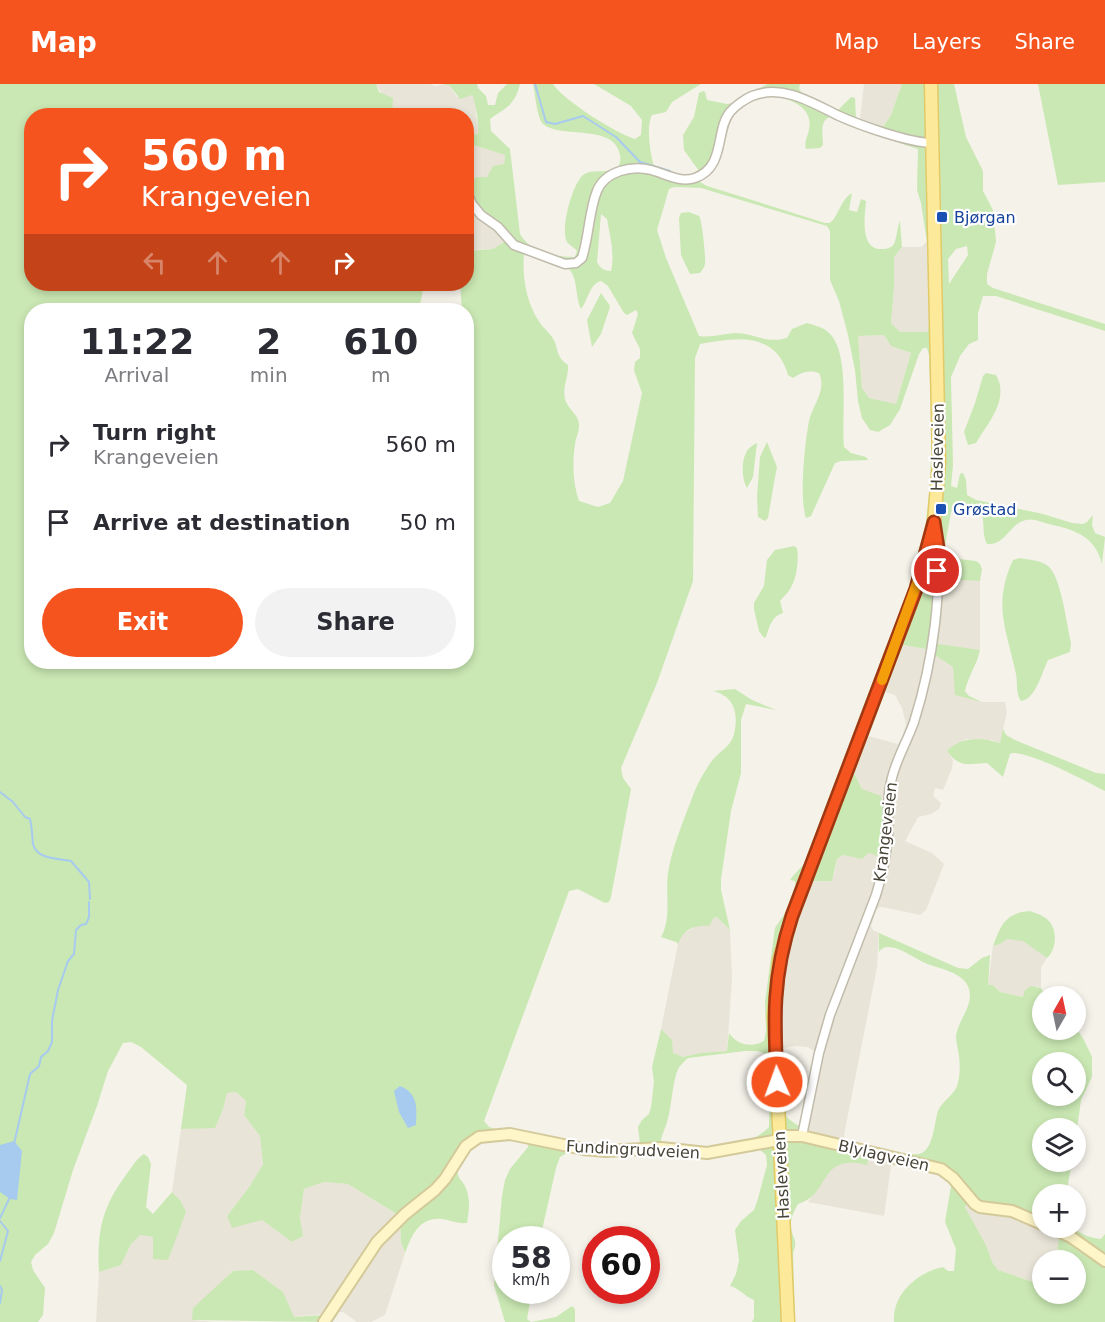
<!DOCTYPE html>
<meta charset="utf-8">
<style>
:root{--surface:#fff;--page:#f2f2f3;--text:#2b2b33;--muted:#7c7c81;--accent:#f6541e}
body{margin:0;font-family:"DejaVu Sans",sans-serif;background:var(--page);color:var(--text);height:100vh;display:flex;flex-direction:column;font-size:22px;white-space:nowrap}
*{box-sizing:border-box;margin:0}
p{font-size:20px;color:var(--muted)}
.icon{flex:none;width:33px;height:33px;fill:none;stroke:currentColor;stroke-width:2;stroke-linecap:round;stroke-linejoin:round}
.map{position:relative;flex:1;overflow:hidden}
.sheet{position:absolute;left:24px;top:219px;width:450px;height:366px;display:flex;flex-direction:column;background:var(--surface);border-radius:24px;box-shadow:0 3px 9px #0003}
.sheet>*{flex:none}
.banner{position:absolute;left:24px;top:24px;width:450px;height:183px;border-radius:24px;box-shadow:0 3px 9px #0003;background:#f6541e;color:#fff;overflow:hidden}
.needle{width:39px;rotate:9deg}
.fabs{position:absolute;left:1032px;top:902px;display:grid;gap:12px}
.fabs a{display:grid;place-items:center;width:54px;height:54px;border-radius:50%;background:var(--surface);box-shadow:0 3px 9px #0003;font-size:30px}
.speed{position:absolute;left:492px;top:1142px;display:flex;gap:12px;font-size:30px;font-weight:700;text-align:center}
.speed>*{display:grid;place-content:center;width:78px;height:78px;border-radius:50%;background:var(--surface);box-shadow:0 3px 9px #0003;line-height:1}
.speed small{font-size:15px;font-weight:400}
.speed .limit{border:9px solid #d22;background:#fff;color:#111}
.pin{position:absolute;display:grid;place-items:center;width:51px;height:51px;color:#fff;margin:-26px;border:3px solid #fff;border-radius:50%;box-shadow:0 2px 6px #0007}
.me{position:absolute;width:66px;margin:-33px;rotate:358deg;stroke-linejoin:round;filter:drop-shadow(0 0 4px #0008)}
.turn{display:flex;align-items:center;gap:21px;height:126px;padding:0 18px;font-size:27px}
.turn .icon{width:78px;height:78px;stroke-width:2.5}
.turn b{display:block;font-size:42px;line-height:51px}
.lanes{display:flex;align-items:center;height:57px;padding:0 18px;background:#0003;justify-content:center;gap:30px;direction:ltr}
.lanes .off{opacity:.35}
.eta{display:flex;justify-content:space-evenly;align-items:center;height:102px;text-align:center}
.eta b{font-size:36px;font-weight:700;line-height:42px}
.action{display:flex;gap:12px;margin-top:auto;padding:12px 18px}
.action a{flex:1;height:69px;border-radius:36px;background:var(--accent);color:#fff;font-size:24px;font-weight:700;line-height:69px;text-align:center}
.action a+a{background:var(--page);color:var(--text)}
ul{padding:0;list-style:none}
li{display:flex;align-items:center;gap:18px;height:78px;padding:0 18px}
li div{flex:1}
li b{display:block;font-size:22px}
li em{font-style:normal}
header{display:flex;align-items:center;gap:36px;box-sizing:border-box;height:84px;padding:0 30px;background:var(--accent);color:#fff}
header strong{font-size:28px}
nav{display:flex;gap:33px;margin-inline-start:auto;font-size:21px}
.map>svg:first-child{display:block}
.residential{fill:#e8e4d7}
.green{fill:#cae8b3;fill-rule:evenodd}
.water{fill:#a7caef}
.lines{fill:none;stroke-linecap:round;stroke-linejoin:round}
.stream{stroke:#a7caef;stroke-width:2}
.street-casing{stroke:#c0bbab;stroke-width:11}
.secondary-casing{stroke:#d3c999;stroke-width:14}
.primary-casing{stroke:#e2ca69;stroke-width:15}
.street{stroke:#fff;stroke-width:8}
.secondary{stroke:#fef6c9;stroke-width:10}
.primary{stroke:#fcea9a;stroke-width:12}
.route-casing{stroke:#a03714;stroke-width:15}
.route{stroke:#f6541e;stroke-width:10}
.slow{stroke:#f59e0b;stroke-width:10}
.transit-dot{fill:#1a4fb4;stroke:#fff;stroke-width:2}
.labels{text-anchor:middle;stroke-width:4.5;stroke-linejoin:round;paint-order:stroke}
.transit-label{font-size:16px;fill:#164399;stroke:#fff;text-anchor:start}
.street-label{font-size:16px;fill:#484337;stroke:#fff}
</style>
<header>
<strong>Map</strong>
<nav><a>Map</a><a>Layers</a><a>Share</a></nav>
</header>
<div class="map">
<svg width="1105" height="1238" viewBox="0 0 1105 1238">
<rect width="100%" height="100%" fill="#f4f2e9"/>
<g class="residential">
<polygon points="376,0 430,0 436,2 444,0 450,2 457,13 472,11 475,15 476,32 480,45 478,50 467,53 466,32 392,31 393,28"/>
<polygon points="864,0 902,0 891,31 884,42 861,37 860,35"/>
<polygon points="467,59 505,71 504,80 487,93 476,93 471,98 467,98"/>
<polygon points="466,107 503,147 504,158 493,165 467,166"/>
<polygon points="927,158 930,228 928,248 900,248 891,239 894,204 894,173 902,163 921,163"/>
<polygon points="884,251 891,262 911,269 896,320 869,314 862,304 858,252"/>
<polygon points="944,494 980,497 980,566 937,561"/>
<polygon points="903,561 926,565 953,583 956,611 982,618 1005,618 1007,628 1000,659 991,656 966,655 947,667 953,676 952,684 943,706 935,704 933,712 941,719 939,725 931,730 918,733 905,757 932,769 944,780 926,826 920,831 883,823 879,823 876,827 871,842 873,846 879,849 877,883 844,1051 846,1057 806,1047 800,1041 814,967 808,963 795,962 783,964 780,923 790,858 813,797 834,792 837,775 843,771 862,775 869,769 880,773 884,733 862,705 854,689 868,652 898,660 903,652 906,640 902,624 895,611 885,608"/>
<polygon points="713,833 718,834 730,846 732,894 727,967 700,969 683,973 672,969 665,949 661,945 678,860 682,850"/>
<polygon points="1007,855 1023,856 1047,874 1041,883 1041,904 1037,902 1023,913 1000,908 993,901 988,901 993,862 1000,860"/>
<polygon points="236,1008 246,1017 244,1031 260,1052 263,1080 250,1102 227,1132 262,1136 292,1158 302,1152 300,1134 304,1105 324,1098 348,1100 400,1132 401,1158 405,1169 385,1231 371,1238 357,1238 343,1228 293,1233 283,1208 253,1186 232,1187 192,1236 214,1238 96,1238 99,1188 121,1181 131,1160 139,1151 153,1153 180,1116 172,1108 181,1045 215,1043 223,1025 227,1009"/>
<polygon points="869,1071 892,1075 884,1132 808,1118 831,1085 842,1078 867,1080"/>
<polygon points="968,1118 1010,1130 1059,1154 1056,1176 1042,1176 1042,1201 998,1186 992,1178 987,1163 965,1123"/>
</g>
<g class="green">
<path d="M0 0H376L379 8 393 14 392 32H32V200H424L419 226H32V578H466V226H462L460 200H466L467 167 493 165 504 158 503 147C489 135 467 118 467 98H471L476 93H487L493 82 504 80 505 71 467 59V53L478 50C480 45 475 15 472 11L460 15 450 2 444 0H477L478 4 486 12 488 21H495L498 9 507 0H520C515 21 506 24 490 35L491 47 510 65 520 150C531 169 554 173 575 173L577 167C574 163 570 162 567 158 560 145 572 102 582 92 591 81 624 96 620 71 615 39 560 55 543 40 537 34 535 9 533 0H553C563 16 617 50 635 55L641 51 642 36 631 22 594 0H701L672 18 666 28 652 31C646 41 650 70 654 82L677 90H695L699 87 684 66 683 51 694 33 699 9 703 7 705 8 707 16 727 20 734 19 747 10 768 0H800L799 5 803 10 837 27 851 13 855 14 856 36 884 42 891 31 902 0H954L966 53 983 87V107L993 126 996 158 987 190V200L993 204 1105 240V247L996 212H983L978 229V256L969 260 960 272 951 293 953 381 951 402 957 404 960 390 963 389 966 396 967 411 976 416 1043 430 1072 439 1083 440 1087 438 1093 431 1092 441 1095 449 1105 453 1102 480C1095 452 1075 446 1049 440 1042 438 1033 434 1026 436 1011 438 1005 462 987 460 981 449 986 437 980 425L973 422H956L951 428 944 467 959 475 976 477 980 480 982 485 980 497 944 495 938 560 980 566C977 581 968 592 965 607L969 612 982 618 955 611 953 583 926 565 903 561 854 689 862 705 881 712 884 733 880 773 869 769 862 775 843 771 837 775 832 797H813L790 858 780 923 786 1032C792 1039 799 1041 806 1047 823 1051 911 1076 922 1069 934 1062 934 1039 938 1027 942 1017 954 1011 957 1002 961 990 960 977 958 966 957 961 956 956 956 952 958 936 974 921 969 905 964 887 937 885 923 878 913 873 887 854 879 868V849L958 884 968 885 982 874 990 871 988 901H993L1000 908 1023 913 1025 906 1031 902 1041 904 1045 912H1042V945L1076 944 1084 956 1092 973V993L1081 1016 1076 1052V1044H1042V1077H1072L1067 1106 1069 1110H1042V1143H1073C1082 1151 1090 1154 1101 1155L1105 1150V1238H894C892 1210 918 1188 943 1183L948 1187H954L956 1165 945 1138 952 1096 940 1087 869 1072 867 1081C817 1069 832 1110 798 1120 794 1127 790 1136 791 1144 793 1156 798 1155 793 1169L795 1238H752L754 1234V1216C744 1212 739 1204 730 1202L736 1190 739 1176 735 1146 741 1137 754 1126 757 1118 767 1081 766 1071 760 1066 753 1065 723 1072 696 1073 670 1070 567 1069 560 1073 556 1084 540 1155H506V1206H532L527 1235 531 1238 556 1233 572 1222 575 1225V1238H505L494 1201 502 1112 505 1096 510 1085 528 1063V1059L525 1057C518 1056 510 1054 502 1054 483 1054 454 1067 458 1091 459 1095 463 1098 465 1102 471 1114 469 1127 467 1139 457 1140 451 1136 442 1135 419 1133 412 1151 405 1169L401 1158 400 1132 348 1100 324 1098 304 1105 300 1134 303 1152 292 1158 262 1136 232 1144 227 1132 250 1102 263 1080 260 1052 244 1031 246 1017 236 1008 227 1009 223 1025 215 1044 181 1045 187 1001 141 963 131 958 123 959 108 987 97 1022 73 1086 54 1149 48 1160 35 1171 31 1178 33 1186 45 1204 43 1231 38 1238H0ZM771 12C790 14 814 23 809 46 807 54 804 58 806 65L820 64 823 61C823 51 819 37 830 33 860 42 888 56 918 65L917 106 921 119 927 158 930 227 928 248H900L891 239 894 204V173L902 163 900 137C897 144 897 153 894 160 892 164 886 165 882 165 859 166 865 131 866 117L861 115 857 128 849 126 852 109C841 115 839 131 830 139H825L707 102 700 98 719 73 731 34 742 21 757 13ZM674 103 701 104 827 142 830 147V196L839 217 848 251 855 286 858 317 862 334 870 346 878 348 890 341 900 325 919 270 923 264H927L929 271C932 344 935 416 916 487 907 519 892 546 881 576 856 641 832 707 809 773 804 781 794 790 790 796L795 797V802L787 826 775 844 765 918 766 947 764 957C751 964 737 961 729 949L727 967 700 969 683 973 673 969 672 956 661 945 652 983 654 998 651 1023 649 1030 642 1036 638 1043 640 1060 588 1062 510 1045H495L489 1043 484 1037 569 807 578 805 605 819 609 818 611 813 631 705 623 694 621 684 657 599 693 497 695 274 700 260C737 253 776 248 788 291L793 294C802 288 808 286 819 289 827 306 813 320 809 337 805 358 799 414 806 434L811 432 835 379 841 377 868 376 866 373 851 369 844 363C841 334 851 267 828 248 823 243 813 241 807 239L792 245 787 254C765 260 755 249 734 249 722 250 712 254 699 252L666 174 657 146 669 105ZM601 130 607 135C610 152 615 170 611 187 604 187 600 184 597 178ZM967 162 968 171 949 200 948 175 956 165ZM524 170 570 186C578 196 575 213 581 225 588 217 589 200 601 197L608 202 624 229 627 231 636 226 638 230 632 249 640 265V274L635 278 634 286 642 309 623 397 610 419 598 423 579 417C573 400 572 379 575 361 575 355 579 349 579 342 580 332 570 327 566 318 561 304 569 294 568 281 554 271 560 265 552 253 549 248 543 244 540 239 526 219 522 193 524 170ZM884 251 891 262 911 269 896 320 869 314 862 304 858 252ZM745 967C757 967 764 965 770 977L769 1043C742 1071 695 1064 661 1061 660 1053 665 1046 667 1038 672 1022 672 999 678 985 680 981 684 978 688 974ZM1042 978H1076V1011H1042ZM968 1118 1032 1139 1059 1154 1056 1176H1076V1209H1042V1201L998 1186 992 1178 987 1163 965 1123Z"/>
<polygon points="1038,0 1105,0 1105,98 1058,101"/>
<path d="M689 128 699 132C702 135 706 175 705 180 704 184 702 186 700 189L690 190 681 171 679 134 681 129Z"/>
<polygon points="601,209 610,222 609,226 601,250 592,263 587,236"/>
<path d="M986 289 996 291C1010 315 988 339 976 359L968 361 964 348 975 319 983 292Z"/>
<polygon points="767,358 777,383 775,393 768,434 765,437 758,433 757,412 760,373"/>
<path d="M757 359 753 393 747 404C742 396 741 378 746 369 748 364 753 361 757 359Z"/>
<path d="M794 462 797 464C799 475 797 495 790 505 788 509 783 513 780 517L783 529C772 532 769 543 766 553L764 554 759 547 754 525V519L764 502 767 476 775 466Z"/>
<path d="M1020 474C1029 476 1040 476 1048 482 1061 492 1067 542 1071 559L1070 568 1048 576C1042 588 1036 615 1021 617 1015 608 1018 599 1016 590 1007 546 992 522 1013 476Z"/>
<path d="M735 605 752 616 776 626 746 620 741 636V689L731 727 721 795V806L730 846 718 834 714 833 709 842C693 841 684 845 678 860L676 858 661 853C672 834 665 810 668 789 672 764 683 738 692 714 696 702 704 688 711 678 719 667 731 663 734 650 739 629 734 612 713 607Z"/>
<path d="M1003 645 1006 651 1015 656 1096 689 1105 690V707C1089 699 1023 663 1010 670L1003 693 987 679C968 680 959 684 947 667 961 652 981 653 1000 659Z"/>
<path d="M1030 827C1034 829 1040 830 1044 833 1058 841 1058 864 1047 874L1023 857 1007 855 1000 860 993 862C1001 841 1005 829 1030 827Z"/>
<path d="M144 1070 148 1073 151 1080 146 1123 153 1130 172 1108 180 1116 186 1128 168 1176 153 1175V1153L140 1151 131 1160 121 1181 99 1188C97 1147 102 1123 126 1091 132 1083 136 1075 144 1070Z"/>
<polygon points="253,1186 283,1208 294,1233 338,1230 332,1238 192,1236 193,1224 233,1187"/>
</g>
<g class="water">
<path d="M400 1002C418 1009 417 1024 416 1041L408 1044 399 1028 394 1007Z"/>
<polygon points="14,1057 22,1067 17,1116 10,1115 0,1108 0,1061"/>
</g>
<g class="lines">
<g class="stream">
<polyline points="535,0 546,38 555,40 583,32 616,53 640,78 670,87"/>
<path d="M0 708 13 718 25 733 30 735C32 743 32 751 33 760 37 776 58 774 71 777L89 798 90 815"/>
<polyline points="14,1060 30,990 39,982 41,973 48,967 52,958 52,937 58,906 68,877 74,870 76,846 81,841 86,840 89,833 89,818"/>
<polyline points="0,1134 10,1113"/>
<polyline points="0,1137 8,1147 0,1177"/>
<polyline points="0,1202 2,1206 0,1219"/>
</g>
<defs>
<g id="street">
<path d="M466 106 472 120 481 131 498 143 514 161 565 180 576 179 582 174C589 153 589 126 597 107 605 87 632 81 651 86 666 90 680 99 695 94 726 83 715 46 730 28 735 22 745 15 752 12 782 0 811 18 837 31 859 41 909 59 933 59"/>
<path d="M802 1052 819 969 830 931 876 811C882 792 886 772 888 752 889 734 886 716 891 698 895 677 907 658 914 638 932 581 945 501 934 443"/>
</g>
<g id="secondary">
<polyline points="779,1052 802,1052 941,1085 953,1094 975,1120 980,1123 1012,1127 1042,1140"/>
<polyline points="1049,1143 1071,1153 1105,1177"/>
<polyline points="324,1238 377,1158 405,1130 435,1106 445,1095 466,1062 479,1053 510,1050 583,1065 606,1067 661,1064 707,1069 779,1056"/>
</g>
<polyline id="primary" points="788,1238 774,931 779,877 792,832 916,505 934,438 939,379 931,0"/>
</defs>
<use href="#street" class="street-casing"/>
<use href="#secondary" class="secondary-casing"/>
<use href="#primary" class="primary-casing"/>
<use href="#street" class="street"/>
<use href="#secondary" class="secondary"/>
<use href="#primary" class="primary"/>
</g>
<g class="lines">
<defs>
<path id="route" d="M777 998C774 935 772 893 792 832L916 505 934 438 938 464 937 487"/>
</defs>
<use href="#route" class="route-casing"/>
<use href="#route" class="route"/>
<polyline class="slow" points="882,596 925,477"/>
</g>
<g class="transit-dot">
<rect x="936" y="127" width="12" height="12" rx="3"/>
<rect x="935" y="419" width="12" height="12" rx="3"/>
</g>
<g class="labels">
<g class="transit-label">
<text x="954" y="139">Bjørgan</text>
<text x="953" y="431">Grøstad</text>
</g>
<g class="street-label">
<text transform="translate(937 363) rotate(-89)" y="6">Hasleveien</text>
<text transform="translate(885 748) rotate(-83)" y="6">Krangeveien</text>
<text transform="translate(633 1065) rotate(3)" y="6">Fundingrudveien</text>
<text transform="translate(884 1071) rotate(13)" y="6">Blylagveien</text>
<text transform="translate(781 1091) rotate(-93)" y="6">Hasleveien</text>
</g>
</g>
</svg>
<div class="fabs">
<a><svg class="needle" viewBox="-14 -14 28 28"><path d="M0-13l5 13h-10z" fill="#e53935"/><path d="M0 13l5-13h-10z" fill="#7c7c81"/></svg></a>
<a><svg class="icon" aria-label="search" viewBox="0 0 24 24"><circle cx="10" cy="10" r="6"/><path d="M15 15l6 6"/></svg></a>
<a><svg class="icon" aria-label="layers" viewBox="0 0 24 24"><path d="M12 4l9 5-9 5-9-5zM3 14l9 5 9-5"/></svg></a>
<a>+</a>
<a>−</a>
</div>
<div class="speed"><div>58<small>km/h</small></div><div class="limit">60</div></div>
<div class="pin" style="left:937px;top:487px;background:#d93025"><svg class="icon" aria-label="arrive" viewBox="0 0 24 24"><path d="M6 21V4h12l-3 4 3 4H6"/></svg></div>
<svg class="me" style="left:777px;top:998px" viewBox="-20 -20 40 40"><circle r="17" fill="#f6541e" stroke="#fff" stroke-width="3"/><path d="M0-11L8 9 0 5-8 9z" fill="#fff"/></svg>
<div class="banner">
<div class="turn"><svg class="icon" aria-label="right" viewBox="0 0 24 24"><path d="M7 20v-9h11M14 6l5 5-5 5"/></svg><div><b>560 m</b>Krangeveien</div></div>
<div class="lanes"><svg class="icon off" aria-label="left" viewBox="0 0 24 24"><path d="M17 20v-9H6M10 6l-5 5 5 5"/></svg><svg class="icon off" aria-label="ahead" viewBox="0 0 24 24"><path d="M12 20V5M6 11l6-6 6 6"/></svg><svg class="icon off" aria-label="ahead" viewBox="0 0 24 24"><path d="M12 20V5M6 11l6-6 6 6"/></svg><svg class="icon" aria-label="right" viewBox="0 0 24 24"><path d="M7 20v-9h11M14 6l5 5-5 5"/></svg></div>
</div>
<section class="sheet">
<div class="eta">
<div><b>11:22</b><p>Arrival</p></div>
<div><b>2</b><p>min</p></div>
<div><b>610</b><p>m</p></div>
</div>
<ul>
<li><svg class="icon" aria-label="right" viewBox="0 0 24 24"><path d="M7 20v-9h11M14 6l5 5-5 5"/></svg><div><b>Turn right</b><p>Krangeveien</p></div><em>560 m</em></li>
<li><svg class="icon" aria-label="arrive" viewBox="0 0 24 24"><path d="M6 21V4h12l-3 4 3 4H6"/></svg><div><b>Arrive at destination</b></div><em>50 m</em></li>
</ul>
<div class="action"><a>Exit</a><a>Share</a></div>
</section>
</div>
